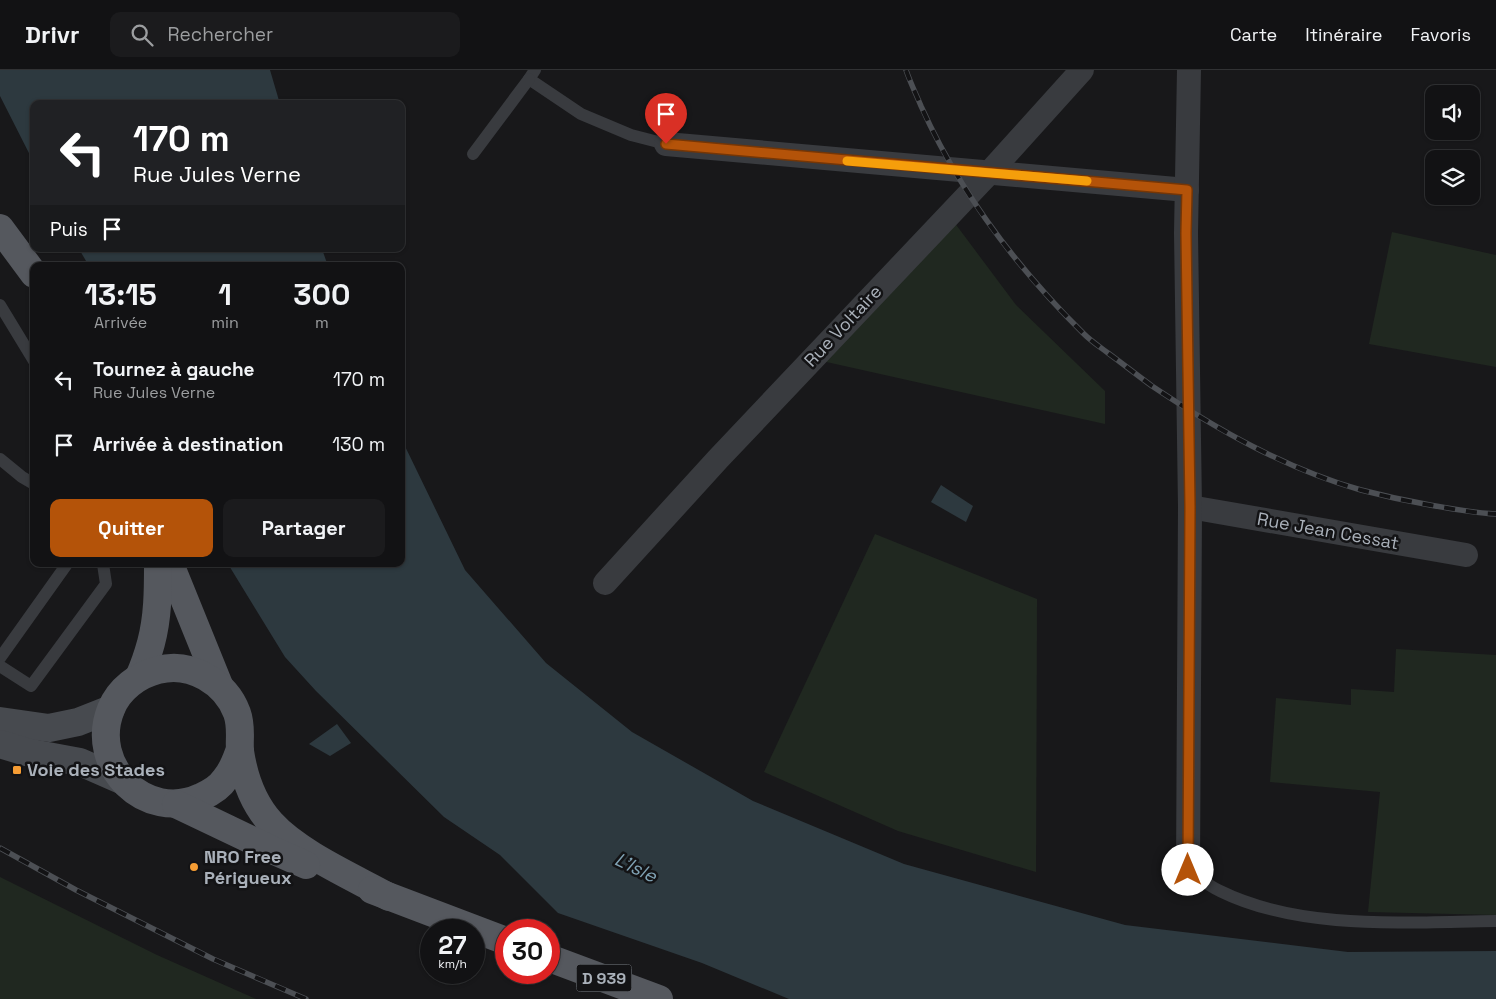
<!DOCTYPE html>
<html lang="fr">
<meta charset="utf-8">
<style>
:root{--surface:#121214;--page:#1b1b1d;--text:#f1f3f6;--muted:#9c9ea0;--line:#313234;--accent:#b45309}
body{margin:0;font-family:"Space Grotesk",sans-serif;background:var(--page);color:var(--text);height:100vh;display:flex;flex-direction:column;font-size:19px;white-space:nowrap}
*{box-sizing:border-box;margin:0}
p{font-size:16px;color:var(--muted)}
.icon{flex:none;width:28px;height:28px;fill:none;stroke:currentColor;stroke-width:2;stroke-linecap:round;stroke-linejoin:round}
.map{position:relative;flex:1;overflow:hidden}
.drawer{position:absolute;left:30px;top:192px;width:375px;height:305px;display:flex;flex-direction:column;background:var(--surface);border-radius:10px;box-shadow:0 1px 4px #0004,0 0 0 1px var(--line)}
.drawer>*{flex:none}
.top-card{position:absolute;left:30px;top:30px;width:375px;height:152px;border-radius:10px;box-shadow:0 1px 4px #0004,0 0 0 1px var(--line);background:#202124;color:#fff;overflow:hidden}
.fabs{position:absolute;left:1425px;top:15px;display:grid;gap:10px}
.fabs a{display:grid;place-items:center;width:55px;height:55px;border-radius:10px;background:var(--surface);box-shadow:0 1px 4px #0004,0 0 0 1px var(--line);font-size:25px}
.speed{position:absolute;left:420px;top:849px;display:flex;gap:10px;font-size:25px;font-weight:700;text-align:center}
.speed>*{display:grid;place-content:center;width:65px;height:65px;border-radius:50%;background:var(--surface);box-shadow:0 1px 4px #0004,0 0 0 1px var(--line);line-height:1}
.speed small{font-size:12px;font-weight:400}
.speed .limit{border:8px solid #d22;background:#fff;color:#111}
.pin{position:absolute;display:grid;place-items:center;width:42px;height:42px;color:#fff;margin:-51px -21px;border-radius:50% 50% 50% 0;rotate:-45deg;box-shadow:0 0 5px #0007}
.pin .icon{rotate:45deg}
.me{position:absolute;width:55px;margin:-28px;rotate:0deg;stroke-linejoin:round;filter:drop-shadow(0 0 4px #0008)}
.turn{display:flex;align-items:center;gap:18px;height:105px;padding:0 20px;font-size:22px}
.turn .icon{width:65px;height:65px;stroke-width:2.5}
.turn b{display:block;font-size:35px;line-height:42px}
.then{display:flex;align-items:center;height:48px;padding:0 20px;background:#0003;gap:10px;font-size:19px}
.eta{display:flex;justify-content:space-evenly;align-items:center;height:85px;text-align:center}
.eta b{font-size:30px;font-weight:800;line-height:35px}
.cta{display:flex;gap:10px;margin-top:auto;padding:10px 20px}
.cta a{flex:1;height:58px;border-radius:10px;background:var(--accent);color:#fff;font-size:20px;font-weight:800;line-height:58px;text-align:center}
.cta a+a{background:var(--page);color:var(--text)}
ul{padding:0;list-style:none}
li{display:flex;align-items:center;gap:15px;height:65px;padding:0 20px}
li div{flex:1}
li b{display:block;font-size:19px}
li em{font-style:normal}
header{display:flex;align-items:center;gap:30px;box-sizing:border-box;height:70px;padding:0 25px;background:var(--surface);border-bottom:1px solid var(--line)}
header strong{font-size:24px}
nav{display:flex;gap:28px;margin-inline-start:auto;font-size:18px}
.search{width:350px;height:45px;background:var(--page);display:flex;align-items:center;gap:12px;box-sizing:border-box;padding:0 18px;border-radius:10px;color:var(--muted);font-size:19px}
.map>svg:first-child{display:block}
.green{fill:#202820}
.water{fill:#2d393f}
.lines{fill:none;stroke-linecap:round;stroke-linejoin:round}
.lane{stroke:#393b3f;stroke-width:12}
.street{stroke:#393b3f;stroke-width:24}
.secondary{stroke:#474a4f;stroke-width:28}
.primary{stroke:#55585e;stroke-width:28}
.rail-casing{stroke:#4c4f54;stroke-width:5.5}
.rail{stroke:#131315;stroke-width:4;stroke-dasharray:11;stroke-linecap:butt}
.route-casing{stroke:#753606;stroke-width:12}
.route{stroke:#b45309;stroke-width:9}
.slow{stroke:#f59e0b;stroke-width:9}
.poi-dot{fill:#f69d34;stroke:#131315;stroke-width:2}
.labels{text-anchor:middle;stroke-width:5;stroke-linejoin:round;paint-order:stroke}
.shield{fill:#131315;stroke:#7d8288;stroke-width:1}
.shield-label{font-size:16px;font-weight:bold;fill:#aab1ba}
.street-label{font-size:18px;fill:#aab1ba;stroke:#131315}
.poi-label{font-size:18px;font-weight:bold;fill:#aab1ba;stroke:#131315;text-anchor:start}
.water-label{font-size:19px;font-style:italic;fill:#80a3b5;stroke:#131315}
</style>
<header>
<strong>Drivr</strong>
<div class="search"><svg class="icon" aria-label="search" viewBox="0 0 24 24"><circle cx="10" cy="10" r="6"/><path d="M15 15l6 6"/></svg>Rechercher</div>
<nav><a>Carte</a><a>Itinéraire</a><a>Favoris</a></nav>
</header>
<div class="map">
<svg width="1496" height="929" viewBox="0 0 1496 929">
<rect width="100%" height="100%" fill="#18181a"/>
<g class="green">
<polygon points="954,152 1016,235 1105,321 1105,354 822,291"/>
<polygon points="1392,162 1496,185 1496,297 1369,274"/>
<polygon points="875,464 1037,529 1036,802 898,761 764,702"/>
<polygon points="1396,579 1496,585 1496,845 1368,842 1380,722 1270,712 1276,628 1351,635 1351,619 1394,622"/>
<polygon points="0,807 157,885 256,929 0,929"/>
</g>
<g class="water">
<polygon points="0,0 270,0 280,34 34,34 34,93 0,26"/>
<polygon points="79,179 322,179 328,196 89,196"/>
<polygon points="401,368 465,500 546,593 632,662 753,731 904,794 1125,855 1348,882 1496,881 1496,929 789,929 702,893 558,843 500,785 444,747 316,621 285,587 228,494 401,494"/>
<polygon points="941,415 973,436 966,452 931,432"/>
<polygon points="337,654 351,673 330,686 309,674"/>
</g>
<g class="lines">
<g class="lane">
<polyline points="535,0 529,9 581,44 631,65 666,74"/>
<polyline points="473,84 529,9"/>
<polyline points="0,235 34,291"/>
<polyline points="0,389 22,407 34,414"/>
<polyline points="0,588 67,494"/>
<polyline points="0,596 31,616 106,514 103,494"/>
<path d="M1188 800C1198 807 1209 816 1220 821 1301 861 1408 852 1496 851"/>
</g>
<g class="street">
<polyline points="666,74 1187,120"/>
<polyline points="1190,437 1466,485"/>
<polyline points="605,513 718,389 989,103 1082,0"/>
<polyline points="1188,800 1190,437 1186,163 1189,0"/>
</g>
<g class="secondary">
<polyline points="0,651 49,658 78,652 111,639"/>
<polyline points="0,674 26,682 80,692 121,710"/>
</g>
<g class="primary">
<polyline points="0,158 34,204"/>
<polyline points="170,494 219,615"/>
<path d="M139 607C144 596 148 584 151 573 158 547 158 520 158 494"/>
<path d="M240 679C236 690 233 700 225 709 220 717 210 723 201 727 146 753 88 696 111 639 119 619 138 605 158 600 191 591 226 613 237 643 242 657 239 668 240 681 244 708 252 732 271 753 298 783 353 807 389 827"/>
<polyline points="176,734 272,780 306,795"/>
<polyline points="372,820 506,871"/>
<polyline points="549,888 659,929"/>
</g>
<defs>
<g id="rail">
<path d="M906 0C910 12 916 24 921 36 960 123 1016 197 1084 264 1091 271 1100 277 1108 283 1123 294 1137 305 1152 316 1216 359 1286 399 1361 420 1384 426 1407 431 1430 435 1452 439 1474 443 1496 444"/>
<polyline points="0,778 76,820 213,889 306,929"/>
</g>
</defs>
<use href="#rail" class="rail-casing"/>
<use href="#rail" class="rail"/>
</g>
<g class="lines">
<defs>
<polyline id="route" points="666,74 1187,120 1186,163 1190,437 1188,800"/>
</defs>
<use href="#route" class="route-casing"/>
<use href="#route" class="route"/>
<polyline class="slow" points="847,91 1087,111"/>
</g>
<g class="poi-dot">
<rect x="12" y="695" width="10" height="10" rx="2.5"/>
<circle cx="194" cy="797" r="5"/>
</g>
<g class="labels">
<rect class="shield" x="576.5" y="894.5" width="55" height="27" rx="4"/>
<g class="shield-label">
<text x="604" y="914">D 939</text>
</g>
<g class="street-label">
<text transform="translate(843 256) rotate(-47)" y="6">Rue Voltaire</text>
<text transform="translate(1328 461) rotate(10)" y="6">Rue Jean Cessat</text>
</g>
<g class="poi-label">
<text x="27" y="706">Voie des Stades</text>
<text x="204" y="793">NRO Free<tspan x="204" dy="21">Périgueux</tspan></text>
</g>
<g class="water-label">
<text transform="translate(636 797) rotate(26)" y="7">L'Isle</text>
</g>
</g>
</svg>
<div class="fabs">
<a><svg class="icon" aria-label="sound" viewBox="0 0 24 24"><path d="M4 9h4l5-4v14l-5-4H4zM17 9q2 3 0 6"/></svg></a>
<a><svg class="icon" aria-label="layers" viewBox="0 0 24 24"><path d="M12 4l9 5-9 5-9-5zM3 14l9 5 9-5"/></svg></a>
</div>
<div class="speed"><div>27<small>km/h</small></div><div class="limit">30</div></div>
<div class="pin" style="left:666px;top:74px;background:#d93025"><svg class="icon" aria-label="arrive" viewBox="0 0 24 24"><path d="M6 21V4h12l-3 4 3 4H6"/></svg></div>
<svg class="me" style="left:1188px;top:800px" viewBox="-20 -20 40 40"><circle r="19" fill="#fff"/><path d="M0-13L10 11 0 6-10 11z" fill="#b45309"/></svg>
<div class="top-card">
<div class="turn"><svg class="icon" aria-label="left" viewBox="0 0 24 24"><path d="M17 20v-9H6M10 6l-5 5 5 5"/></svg><div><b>170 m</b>Rue Jules Verne</div></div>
<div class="then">Puis<svg class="icon" aria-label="arrive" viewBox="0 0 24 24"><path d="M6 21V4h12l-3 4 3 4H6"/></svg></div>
</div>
<section class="drawer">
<div class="eta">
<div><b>13:15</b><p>Arrivée</p></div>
<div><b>1</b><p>min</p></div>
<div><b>300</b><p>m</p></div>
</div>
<ul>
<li><svg class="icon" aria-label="left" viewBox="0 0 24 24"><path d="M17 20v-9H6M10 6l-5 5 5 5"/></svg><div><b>Tournez à gauche</b><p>Rue Jules Verne</p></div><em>170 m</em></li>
<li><svg class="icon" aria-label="arrive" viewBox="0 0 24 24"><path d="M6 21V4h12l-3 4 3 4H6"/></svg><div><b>Arrivée à destination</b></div><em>130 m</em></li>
</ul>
<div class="cta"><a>Quitter</a><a>Partager</a></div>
</section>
</div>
